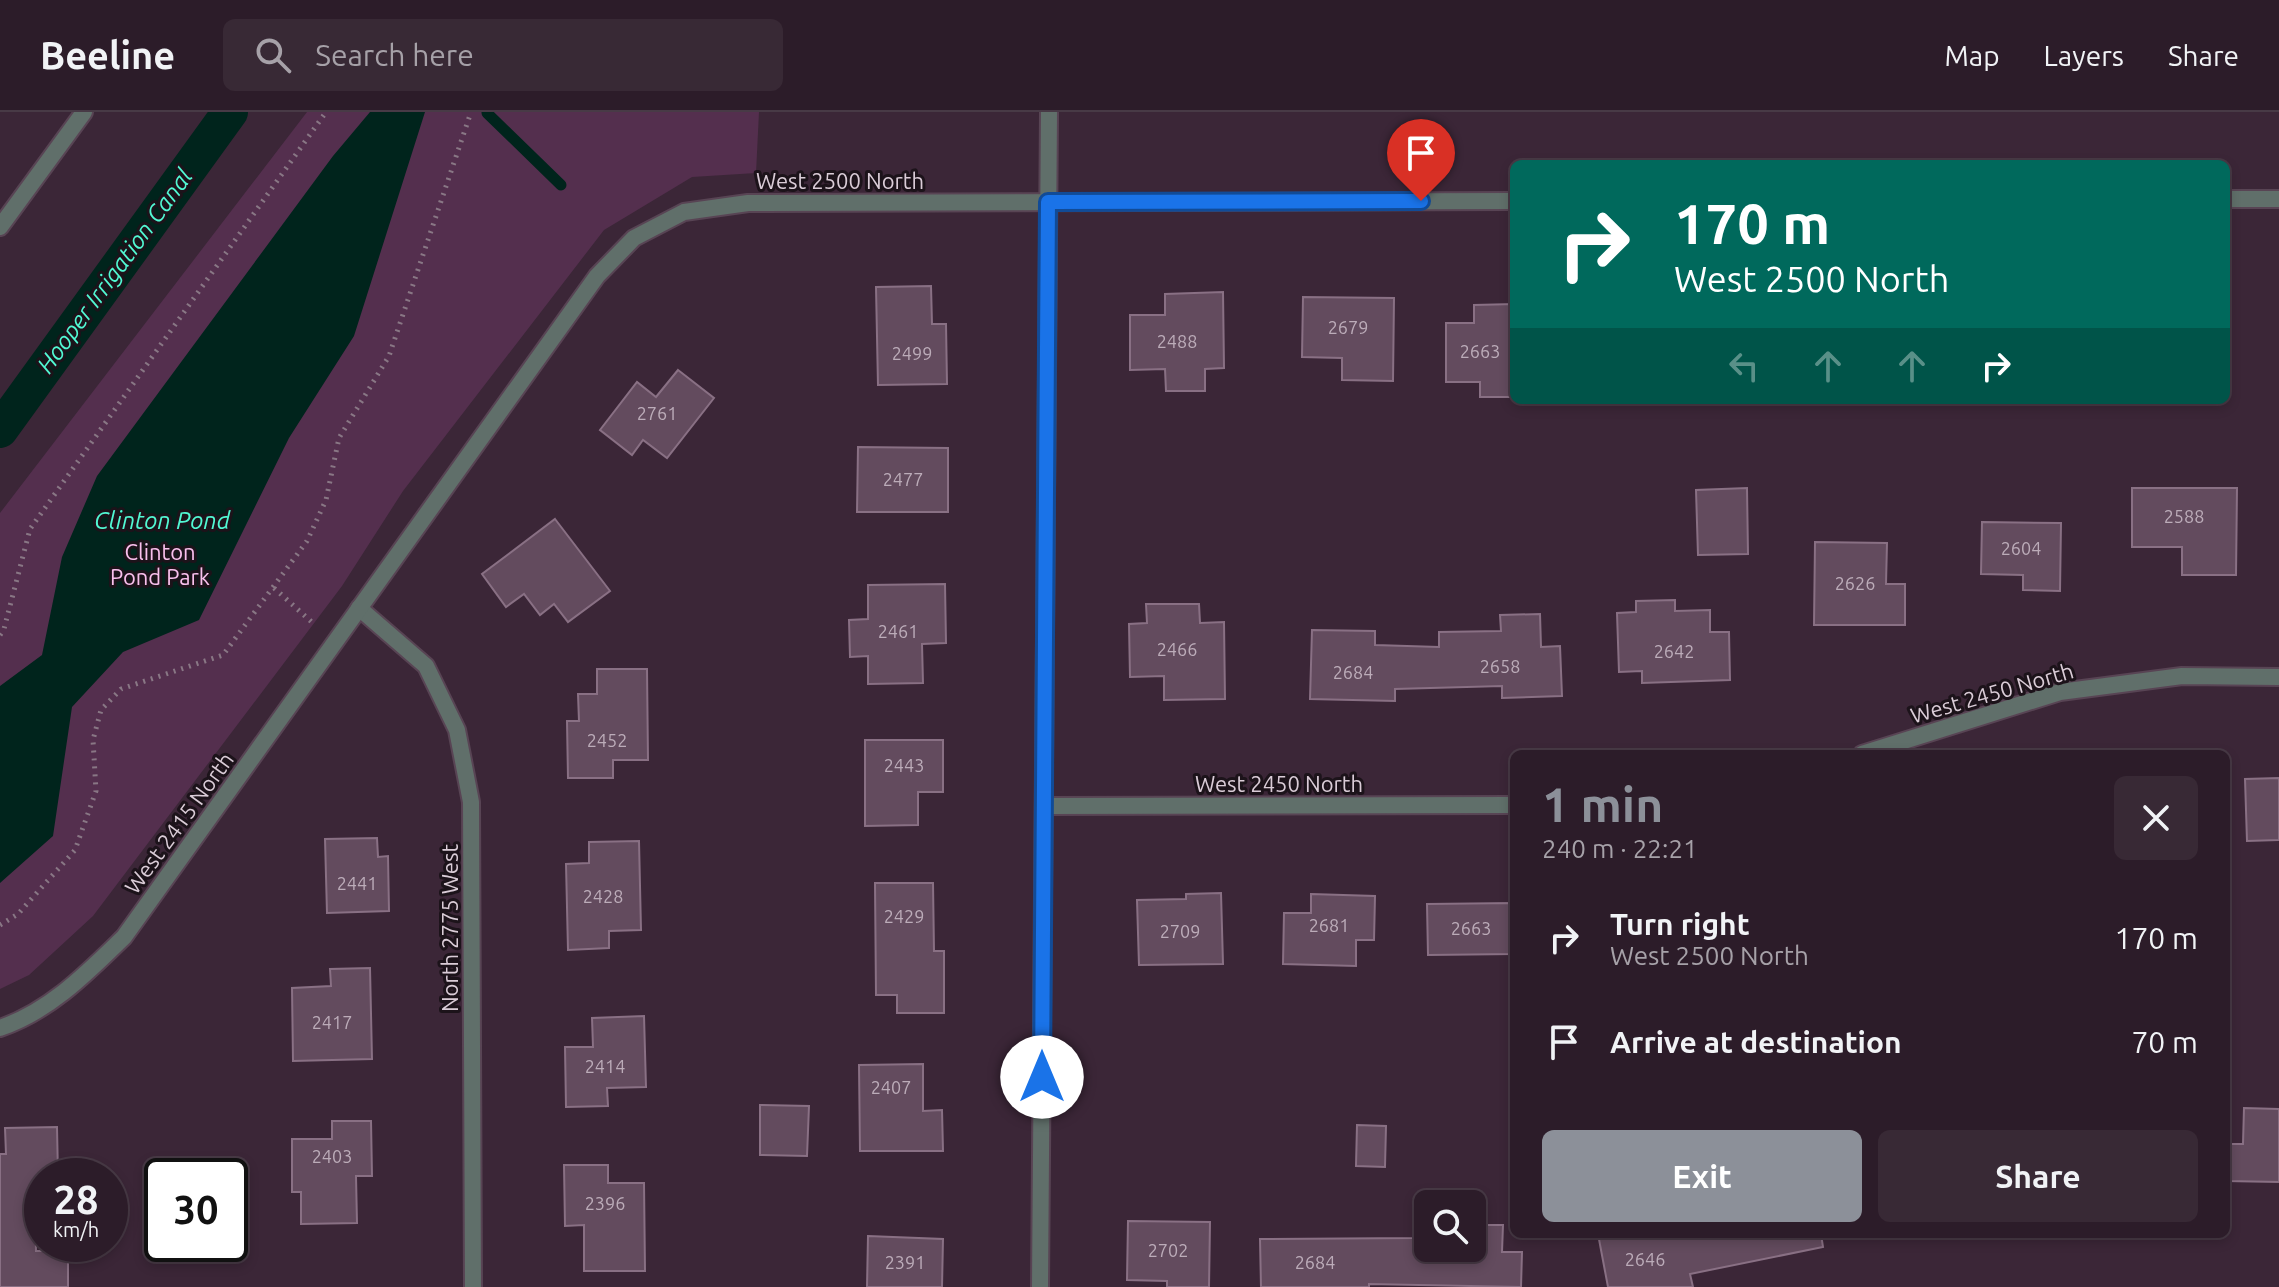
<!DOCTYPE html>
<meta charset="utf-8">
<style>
:root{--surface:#2c1c29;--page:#382935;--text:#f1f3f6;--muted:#a6a1a8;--line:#483a46;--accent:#8c9099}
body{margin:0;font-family:Ubuntu,sans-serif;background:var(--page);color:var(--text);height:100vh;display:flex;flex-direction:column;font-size:30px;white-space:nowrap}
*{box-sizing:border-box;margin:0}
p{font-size:26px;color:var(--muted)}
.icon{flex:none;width:44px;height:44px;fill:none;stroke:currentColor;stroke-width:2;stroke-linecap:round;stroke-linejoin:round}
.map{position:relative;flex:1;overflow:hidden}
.side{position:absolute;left:1510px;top:638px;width:720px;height:488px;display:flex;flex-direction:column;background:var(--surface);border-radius:12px;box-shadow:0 4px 12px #0003,0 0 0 2px var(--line)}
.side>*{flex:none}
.top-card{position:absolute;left:1510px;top:48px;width:720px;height:244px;border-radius:12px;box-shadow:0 4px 12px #0003,0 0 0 2px var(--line);background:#00695c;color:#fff;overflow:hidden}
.controls{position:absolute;left:1414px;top:1078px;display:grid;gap:16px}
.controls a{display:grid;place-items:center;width:72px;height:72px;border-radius:12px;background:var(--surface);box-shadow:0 4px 12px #0003,0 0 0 2px var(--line);font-size:40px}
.speed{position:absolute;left:24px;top:1046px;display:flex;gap:16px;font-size:40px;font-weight:700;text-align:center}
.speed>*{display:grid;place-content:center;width:104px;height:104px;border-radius:50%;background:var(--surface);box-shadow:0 4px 12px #0003,0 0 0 2px var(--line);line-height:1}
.speed small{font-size:20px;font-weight:400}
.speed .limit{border:4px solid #111;border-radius:12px;background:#fff;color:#111}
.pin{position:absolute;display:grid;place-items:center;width:68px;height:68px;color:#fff;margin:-82px -34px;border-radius:50% 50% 50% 0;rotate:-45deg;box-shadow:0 0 8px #0007}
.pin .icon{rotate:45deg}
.me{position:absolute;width:88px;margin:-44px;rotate:0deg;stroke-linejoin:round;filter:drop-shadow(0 0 6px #0008)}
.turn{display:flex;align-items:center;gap:28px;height:168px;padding:0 32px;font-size:36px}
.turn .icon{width:104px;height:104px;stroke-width:2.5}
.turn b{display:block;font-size:56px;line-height:68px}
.lanes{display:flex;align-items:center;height:76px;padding:0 32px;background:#0003;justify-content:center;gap:40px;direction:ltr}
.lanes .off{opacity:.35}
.round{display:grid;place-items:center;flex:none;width:84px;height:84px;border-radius:12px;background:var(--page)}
.headline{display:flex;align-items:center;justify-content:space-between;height:136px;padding:0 32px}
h1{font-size:48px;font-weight:700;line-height:60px;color:var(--accent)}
.button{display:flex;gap:16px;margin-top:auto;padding:16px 32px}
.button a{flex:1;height:92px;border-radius:12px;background:var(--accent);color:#fff;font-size:32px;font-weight:700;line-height:92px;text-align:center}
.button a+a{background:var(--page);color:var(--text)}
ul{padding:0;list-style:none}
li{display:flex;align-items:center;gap:24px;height:104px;padding:0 32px}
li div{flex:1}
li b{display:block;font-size:30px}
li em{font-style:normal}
header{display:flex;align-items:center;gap:48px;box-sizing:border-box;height:112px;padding:0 40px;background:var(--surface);border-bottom:2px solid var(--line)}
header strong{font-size:38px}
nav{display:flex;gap:44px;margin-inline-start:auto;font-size:28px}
.search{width:560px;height:72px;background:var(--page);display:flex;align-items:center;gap:20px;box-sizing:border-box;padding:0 28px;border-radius:12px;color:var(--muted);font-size:30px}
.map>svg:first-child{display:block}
.green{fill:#542f4e}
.water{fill:#00241c}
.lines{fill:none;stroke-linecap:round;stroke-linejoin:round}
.stream{stroke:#00241c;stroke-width:11}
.canal{stroke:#00241c;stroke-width:36}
.building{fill:#634b5e;stroke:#897084;stroke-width:2}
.street-casing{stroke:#584454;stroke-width:20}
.path{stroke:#897785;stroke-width:5;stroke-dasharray:2 6;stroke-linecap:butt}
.street{stroke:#606f6a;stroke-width:16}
.route-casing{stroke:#114b97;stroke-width:20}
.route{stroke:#1a73e8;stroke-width:14}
.labels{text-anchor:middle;stroke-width:6;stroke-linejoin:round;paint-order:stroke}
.number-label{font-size:18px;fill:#bcacb9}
.street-label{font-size:22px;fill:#daccd7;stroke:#1c131a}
.park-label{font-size:22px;fill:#f9c0ed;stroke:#1c131a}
.water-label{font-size:24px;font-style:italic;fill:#51f8d3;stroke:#1c131a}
</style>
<header>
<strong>Beeline</strong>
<div class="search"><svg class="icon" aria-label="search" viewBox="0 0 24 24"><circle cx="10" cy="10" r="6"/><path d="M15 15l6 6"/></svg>Search here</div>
<nav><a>Map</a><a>Layers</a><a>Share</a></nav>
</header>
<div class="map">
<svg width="2279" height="1175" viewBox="0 0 2279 1175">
<rect width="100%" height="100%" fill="#3b2637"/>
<polygon class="green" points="307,0 759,0 756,61 692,65 604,118 403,379 342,474 93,804 29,863 0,877 0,401"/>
<polygon class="water" points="370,0 425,0 354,224 289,326 199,508 123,540 72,595 53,724 0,771 0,574 42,543 62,445 97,364 333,44"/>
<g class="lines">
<polyline class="stream" points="487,1 561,73"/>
<polyline class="canal" points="0,318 230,0"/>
</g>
<g class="building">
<polygon points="931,174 932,212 946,212 947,272 878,273 876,175"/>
<polygon points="1223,180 1224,256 1205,257 1205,279 1166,279 1165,257 1130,258 1130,203 1165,203 1165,182"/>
<polygon points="1303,185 1394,186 1393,269 1342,268 1342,246 1302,245"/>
<polygon points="1514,192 1514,285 1480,285 1480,270 1446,270 1446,211 1474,211 1474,193"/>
<polygon points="678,258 714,286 667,346 643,328 632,343 600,318 637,270 656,285"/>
<polygon points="858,335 948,336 948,400 857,400"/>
<polygon points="1747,376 1748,442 1698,443 1696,378"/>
<polygon points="2132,376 2237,376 2236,463 2182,463 2182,435 2132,435"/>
<polygon points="555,407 610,479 568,510 554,492 540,503 524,482 506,495 482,462"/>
<polygon points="1982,410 2061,411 2060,479 2023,478 2023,463 1981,462"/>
<polygon points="1815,430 1887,431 1886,472 1905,472 1905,513 1814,513"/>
<polygon points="945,472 946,531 922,532 923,571 868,572 868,544 850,545 849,508 868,507 868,473"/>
<polygon points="1675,488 1675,499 1710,498 1710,520 1729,520 1730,568 1642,571 1642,559 1619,560 1617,501 1636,500 1636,489"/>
<polygon points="1146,492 1199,492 1200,511 1224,510 1225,587 1164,588 1164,564 1130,565 1129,512 1147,511"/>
<polygon points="1540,502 1541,535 1560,534 1562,584 1502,586 1502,574 1395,577 1395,589 1310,587 1312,518 1375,519 1375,533 1439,535 1439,520 1501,519 1500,503"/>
<polygon points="597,557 647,557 648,648 613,648 613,666 568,666 567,609 579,609 578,582 597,582"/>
<polygon points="865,628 943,628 943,680 918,680 918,713 865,714"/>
<polygon points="2279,666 2279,728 2247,729 2245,667"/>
<polygon points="377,726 378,745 388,744 389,799 327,801 325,727"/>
<polygon points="639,729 641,818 609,819 609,836 568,838 566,752 589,751 589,730"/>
<polygon points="875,771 933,771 934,839 944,839 944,901 897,901 897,883 876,883"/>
<polygon points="1221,781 1223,852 1139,853 1137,788 1186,787 1186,782"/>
<polygon points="1311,782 1375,784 1374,828 1356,828 1356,854 1283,852 1284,801 1311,801"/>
<polygon points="1514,791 1514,842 1428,843 1427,792"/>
<polygon points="370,856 372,947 293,949 292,876 331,874 330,857"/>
<polygon points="644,904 646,975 607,976 608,994 566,995 565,935 593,935 592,906"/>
<polygon points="923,952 923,999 942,998 943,1039 860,1039 859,953"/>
<polygon points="760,993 809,994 807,1044 760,1043"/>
<polygon points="2244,996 2279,997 2279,1070 2226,1069 2226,1032 2243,1032"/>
<polygon points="332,1009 371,1009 372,1064 356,1064 357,1111 301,1112 301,1080 292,1080 292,1027 332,1027"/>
<polygon points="1357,1013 1386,1014 1385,1055 1356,1054"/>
<polygon points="57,1015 58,1064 42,1064 42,1078 35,1078 36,1139 68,1139 68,1175 0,1175 0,1042 6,1042 5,1016"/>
<polygon points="564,1053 608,1053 608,1071 644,1071 645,1159 584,1159 584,1113 565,1114"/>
<polygon points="1128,1109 1210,1110 1209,1175 1167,1175 1167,1169 1127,1168"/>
<polygon points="1416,1112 1428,1112 1428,1136 1472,1136 1472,1113 1503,1113 1502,1140 1522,1140 1521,1175 1369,1172 1369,1175 1261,1175 1260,1127 1415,1126"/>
<polygon points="1598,1122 1821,1122 1823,1135 1690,1162 1693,1175 1608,1175"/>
<polygon points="868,1124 943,1127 942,1175 867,1175"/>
</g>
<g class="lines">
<defs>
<g id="street">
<polyline points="2226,87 2279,87"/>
<polyline points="0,115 84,0"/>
<polyline points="359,496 426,554 457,618 471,690 473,1175"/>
<polyline points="1862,642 2060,580 2182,564 2279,565"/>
<polyline points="1044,694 1514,693"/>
<path d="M0 916C50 899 87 861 124 825L597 164 634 126 684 100 748 91 1514 89"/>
<polyline points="1040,1175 1049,0"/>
</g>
</defs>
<use href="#street" class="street-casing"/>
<g class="path">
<polyline points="274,476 315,513"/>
<polyline points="0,523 4,517 30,417 326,0"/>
<polyline points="0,813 18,802 75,738 96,679 93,628 101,598 121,577 223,543 307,429 326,388 339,326 389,244 471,0"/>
</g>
<use href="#street" class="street"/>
</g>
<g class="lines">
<defs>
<polyline id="route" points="1042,965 1048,90 1421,89"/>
</defs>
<use href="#route" class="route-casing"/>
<use href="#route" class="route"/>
</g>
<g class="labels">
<g class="number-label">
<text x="1348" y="222">2679</text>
<text x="1177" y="236">2488</text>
<text x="1480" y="246">2663</text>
<text x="912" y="248">2499</text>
<text x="657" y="308">2761</text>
<text x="903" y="374">2477</text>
<text x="2184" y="411">2588</text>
<text x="2021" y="443">2604</text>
<text x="1855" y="478">2626</text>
<text x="898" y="526">2461</text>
<text x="1177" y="544">2466</text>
<text x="1674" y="546">2642</text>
<text x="1500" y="561">2658</text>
<text x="1353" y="567">2684</text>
<text x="607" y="635">2452</text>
<text x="904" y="660">2443</text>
<text x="357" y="778">2441</text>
<text x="603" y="791">2428</text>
<text x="904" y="811">2429</text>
<text x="1329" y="820">2681</text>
<text x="1471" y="823">2663</text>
<text x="1180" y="826">2709</text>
<text x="332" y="917">2417</text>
<text x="605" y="961">2414</text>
<text x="891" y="982">2407</text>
<text x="332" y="1051">2403</text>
<text x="605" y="1098">2396</text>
<text x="1168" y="1145">2702</text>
<text x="1645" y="1154">2646</text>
<text x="905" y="1157">2391</text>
<text x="1315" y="1157">2684</text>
</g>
<g class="street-label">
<text x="840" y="77">West 2500 North</text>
<text transform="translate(1992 581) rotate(-16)" y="8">West 2450 North</text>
<text x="1279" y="680">West 2450 North</text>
<text transform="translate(179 711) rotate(-54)" y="8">West 2415 North</text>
<text transform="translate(450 816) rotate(-90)" y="8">North 2775 West</text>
</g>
<g class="park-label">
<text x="160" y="448">Clinton<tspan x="160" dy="25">Pond Park</tspan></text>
</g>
<g class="water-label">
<text transform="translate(115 159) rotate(-54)" y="8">Hooper Irrigation Canal</text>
<text x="162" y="417">Clinton Pond</text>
</g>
</g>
</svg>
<div class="controls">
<a><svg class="icon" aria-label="search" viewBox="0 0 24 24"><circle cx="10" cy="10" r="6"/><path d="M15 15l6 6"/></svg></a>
</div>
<div class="speed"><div>28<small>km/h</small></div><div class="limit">30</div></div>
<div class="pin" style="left:1421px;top:89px;background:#d93025"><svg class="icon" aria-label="arrive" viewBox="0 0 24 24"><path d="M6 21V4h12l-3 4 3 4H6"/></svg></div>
<svg class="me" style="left:1042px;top:965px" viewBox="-20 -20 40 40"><circle r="19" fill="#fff"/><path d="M0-13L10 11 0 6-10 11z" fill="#1a73e8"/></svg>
<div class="top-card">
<div class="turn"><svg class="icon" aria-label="right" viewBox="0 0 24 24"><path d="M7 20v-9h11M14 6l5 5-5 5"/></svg><div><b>170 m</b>West 2500 North</div></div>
<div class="lanes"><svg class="icon off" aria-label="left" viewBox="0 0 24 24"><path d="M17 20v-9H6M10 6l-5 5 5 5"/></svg><svg class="icon off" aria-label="ahead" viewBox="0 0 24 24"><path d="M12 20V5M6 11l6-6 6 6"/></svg><svg class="icon off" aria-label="ahead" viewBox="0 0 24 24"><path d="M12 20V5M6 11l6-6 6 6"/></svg><svg class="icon" aria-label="right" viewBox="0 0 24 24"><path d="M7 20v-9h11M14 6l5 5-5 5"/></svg></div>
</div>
<section class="side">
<div class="headline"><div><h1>1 min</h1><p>240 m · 22:21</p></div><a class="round"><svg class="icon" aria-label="close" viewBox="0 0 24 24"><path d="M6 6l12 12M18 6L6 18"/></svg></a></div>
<ul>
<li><svg class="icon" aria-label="right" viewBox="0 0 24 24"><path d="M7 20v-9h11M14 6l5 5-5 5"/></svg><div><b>Turn right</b><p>West 2500 North</p></div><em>170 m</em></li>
<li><svg class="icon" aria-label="arrive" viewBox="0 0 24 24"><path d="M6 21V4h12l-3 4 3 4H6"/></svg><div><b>Arrive at destination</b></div><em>70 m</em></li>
</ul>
<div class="button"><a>Exit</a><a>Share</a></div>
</section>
</div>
